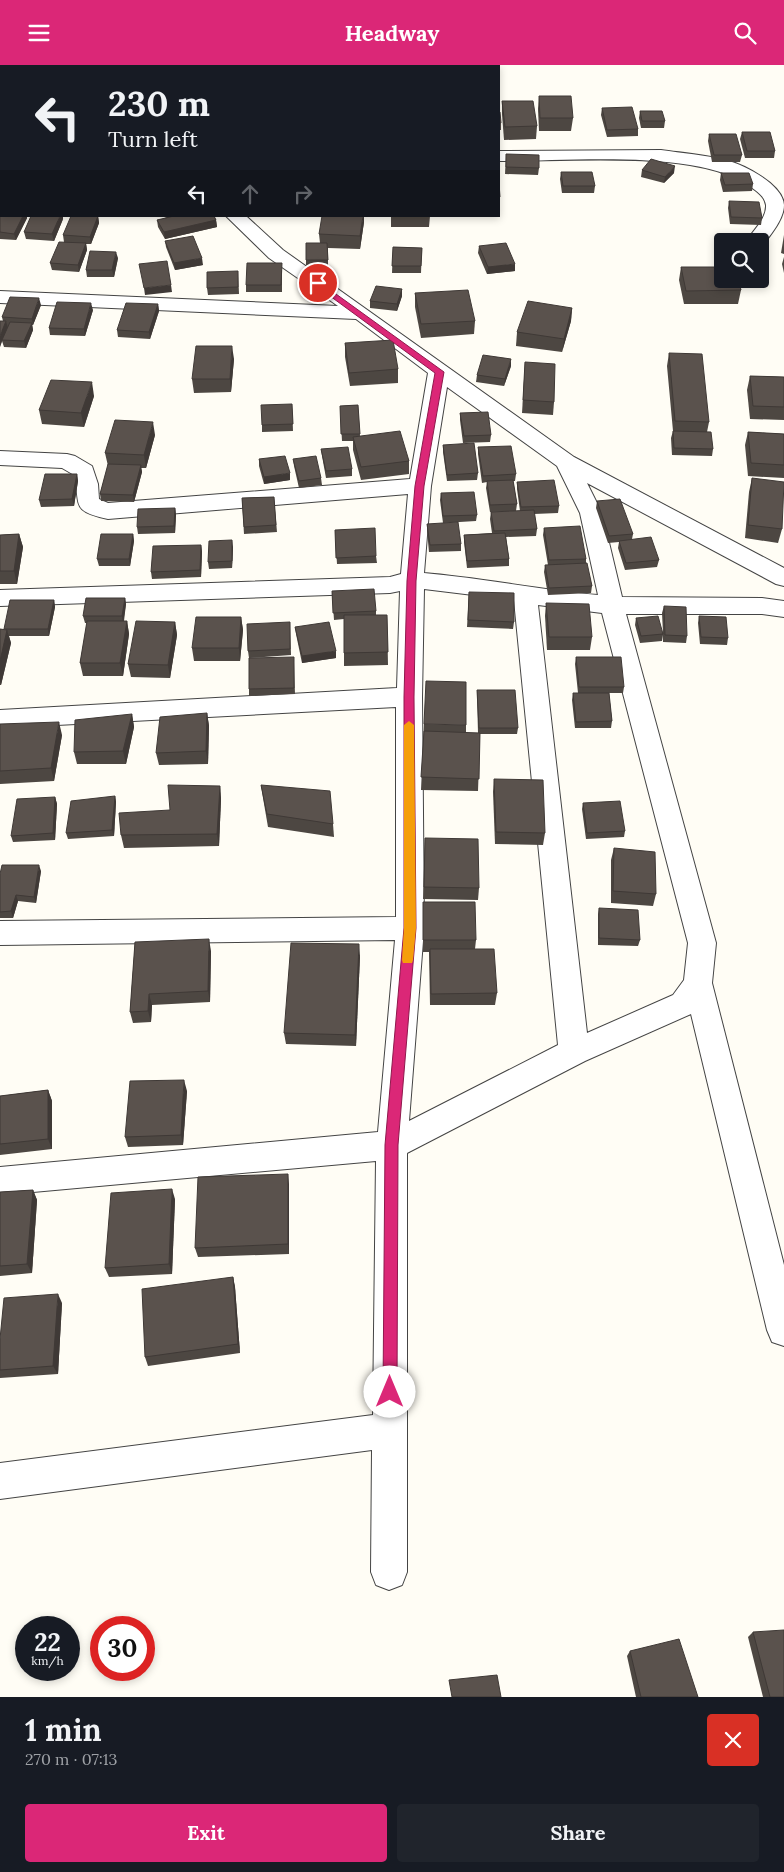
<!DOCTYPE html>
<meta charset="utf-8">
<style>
:root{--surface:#171b24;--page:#20242c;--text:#f1f3f6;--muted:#9ea1a6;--accent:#db2777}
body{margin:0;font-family:Lora,serif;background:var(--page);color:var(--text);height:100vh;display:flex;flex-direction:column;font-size:19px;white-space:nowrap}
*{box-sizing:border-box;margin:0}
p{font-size:16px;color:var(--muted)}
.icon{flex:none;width:28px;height:28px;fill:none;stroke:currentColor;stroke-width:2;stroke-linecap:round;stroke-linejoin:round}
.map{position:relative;height:1632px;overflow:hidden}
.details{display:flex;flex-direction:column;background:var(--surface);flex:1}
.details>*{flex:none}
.banner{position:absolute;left:0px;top:0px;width:500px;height:152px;box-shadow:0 2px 8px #0003;background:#171b24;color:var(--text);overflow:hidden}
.tools{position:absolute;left:714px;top:168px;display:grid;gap:10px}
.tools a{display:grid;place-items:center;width:55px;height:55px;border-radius:5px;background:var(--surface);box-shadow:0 2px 8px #0003;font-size:25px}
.speed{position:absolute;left:15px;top:1551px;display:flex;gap:10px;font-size:25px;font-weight:700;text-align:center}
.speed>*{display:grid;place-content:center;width:65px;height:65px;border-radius:50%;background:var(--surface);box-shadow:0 2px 8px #0003;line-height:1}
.speed small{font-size:12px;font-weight:400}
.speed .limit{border:8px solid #d22;background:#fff;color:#111}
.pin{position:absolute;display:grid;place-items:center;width:42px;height:42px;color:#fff;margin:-21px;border:2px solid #fff;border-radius:50%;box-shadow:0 1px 5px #0007}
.me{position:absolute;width:55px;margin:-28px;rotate:0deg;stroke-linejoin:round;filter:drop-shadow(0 0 4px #0008)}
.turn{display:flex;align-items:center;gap:18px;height:105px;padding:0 25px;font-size:22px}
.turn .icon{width:65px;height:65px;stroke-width:2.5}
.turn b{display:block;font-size:35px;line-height:42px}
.lanes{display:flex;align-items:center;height:48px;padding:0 25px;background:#0003;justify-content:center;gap:25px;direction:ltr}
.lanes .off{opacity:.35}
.round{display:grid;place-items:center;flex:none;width:52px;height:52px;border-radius:5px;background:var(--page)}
.overview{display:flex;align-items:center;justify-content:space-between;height:85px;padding:0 25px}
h1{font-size:30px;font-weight:800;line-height:38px}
.action{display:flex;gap:10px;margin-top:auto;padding:10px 25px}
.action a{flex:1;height:58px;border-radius:5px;background:var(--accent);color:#fff;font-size:20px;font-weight:800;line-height:58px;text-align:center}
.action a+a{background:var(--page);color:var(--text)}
header{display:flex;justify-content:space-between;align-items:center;height:65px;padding:0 25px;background:var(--accent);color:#fff;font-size:22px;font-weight:800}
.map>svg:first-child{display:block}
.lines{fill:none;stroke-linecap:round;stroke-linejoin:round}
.minor-casing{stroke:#444;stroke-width:2}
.minor{fill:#fff;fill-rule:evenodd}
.wall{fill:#4d4742}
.shaded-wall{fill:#3f3936}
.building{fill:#5a524d;stroke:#3f3936}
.route{fill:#db2777;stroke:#8e194d}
.slow{fill:#f59e0b}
</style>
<header><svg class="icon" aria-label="menu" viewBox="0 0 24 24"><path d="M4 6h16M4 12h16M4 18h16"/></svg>Headway<svg class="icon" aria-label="search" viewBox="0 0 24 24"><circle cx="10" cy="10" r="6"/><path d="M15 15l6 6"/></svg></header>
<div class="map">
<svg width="784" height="1632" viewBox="0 0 784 1632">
<rect width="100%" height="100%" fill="#fffdf5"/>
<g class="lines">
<defs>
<g id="minor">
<rect x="239" y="0" width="16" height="1"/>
<rect x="0" y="25" width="1" height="10"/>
<rect x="0" y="85" width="1" height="10"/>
<path d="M661 85C682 88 705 90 726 95 744 100 783 119 784 140 784 154 771 169 763 180L760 181V176H746C753 166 767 153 766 140 765 133 760 129 755 125 706 82 563 97 499 96V86Z"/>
<path d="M226 151H246L283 185 574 392 784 503V521L776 519 587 418 602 448 622 532 762 533 784 536V552L762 549H626L716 878 712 918 784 1200V1281L772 1277 767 1265 691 949 585 996 407 1088V1507L402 1520 389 1525 376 1520 371 1507 372 1385 0 1434V1398L373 1350 376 1096 0 1130V1102L378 1067 395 875 0 880V856L396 852V642L0 663V645L397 623 400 526 390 528 0 541V525L390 512 401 509 408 429 108 454C70 446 81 440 74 410L62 403 0 400V386L67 389 75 391 92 401 98 419 99 434 108 438 410 414 428 308 356 254 0 238V226L338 241 269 193ZM447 322 557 401 580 448 598 530C540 525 483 513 424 508L431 421ZM424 524 514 535 558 980 409 1056 424 863 422 632ZM538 540 602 548 688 878 684 915 673 930 587 968Z"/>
</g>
</defs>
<use href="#minor" class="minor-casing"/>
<use href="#minor" class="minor"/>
</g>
<g class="wall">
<polygon points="539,31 573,53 571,66 539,66 538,44"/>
<polygon points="502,36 537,61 536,74 504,75 502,49"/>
<polygon points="602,43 638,64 638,71 607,72 601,50"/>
<polygon points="640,46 665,56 664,63 641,63 639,53"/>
<polygon points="499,47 501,58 501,65 499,65"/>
<polygon points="742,67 775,86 774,93 745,93 740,74"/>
<polygon points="709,69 742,90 740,97 712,97 708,76"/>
<polygon points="506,89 539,103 538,110 505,109"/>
<polygon points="0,95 1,96 1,118 0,118"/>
<polygon points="642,105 674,108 664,118 641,112"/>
<polygon points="561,107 595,121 594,128 562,128 560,114"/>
<polygon points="721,108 753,119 752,126 723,127 720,115"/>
<polygon points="729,136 762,153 761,160 730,159 728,143"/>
<polygon points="0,144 1,151 27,151 27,153 16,175 0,174"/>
<polygon points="98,151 99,158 91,179 86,179 87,185 79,207 52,205 50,198 64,177 63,170"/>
<polygon points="162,151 214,151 216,155 217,162 165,174 158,162 157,155 167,153"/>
<polygon points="391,151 430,151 429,162 391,162"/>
<polygon points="63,154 54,176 26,174 24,167"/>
<polygon points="364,157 360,184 328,183 328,202 306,202 306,178 320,178 319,169"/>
<polygon points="784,170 784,189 781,188"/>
<polygon points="165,176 203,200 175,205 166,182"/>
<polygon points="479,181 515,206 487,209 478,188"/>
<polygon points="393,182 422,183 421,208 392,208"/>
<polygon points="784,192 784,208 782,199"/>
<polygon points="118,193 114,212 87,212 86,205"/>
<polygon points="681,202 741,225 738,239 684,239 679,215"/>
<polygon points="282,205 282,227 246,227 246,220"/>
<polygon points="238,206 239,229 208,230 207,223"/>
<polygon points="402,224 402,231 397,246 370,243 370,236"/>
<polygon points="415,228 475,256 474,269 421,273 415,242"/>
<polygon points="158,239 159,246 150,274 118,272 117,265"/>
<polygon points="41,240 33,260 32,260 33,265 26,283 4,282 2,276 0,282 3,256 2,252"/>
<polygon points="572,243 571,256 562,287 516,281 517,267"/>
<polygon points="93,245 85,271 50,270 49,263"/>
<polygon points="345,278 398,304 398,318 350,321 345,292"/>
<polygon points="669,288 709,357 707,367 713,384 712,391 672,390 671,373 673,366 667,301"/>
<polygon points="234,294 231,327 194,328 192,314"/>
<polygon points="525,297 554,337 553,350 522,348"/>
<polygon points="511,301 504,321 476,317 477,310"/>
<polygon points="750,311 784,312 784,355 750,354 747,325"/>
<polygon points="94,331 84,362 42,359 39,345"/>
<polygon points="292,339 293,366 262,367 262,360"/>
<polygon points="358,340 360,371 409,396 409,409 361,415 353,385 353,376 342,376 340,341"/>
<polygon points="460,348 491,370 490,377 463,378 460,355"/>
<polygon points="748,367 784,369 784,413 748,411 745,380"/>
<polygon points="155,370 146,403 141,403 142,407 134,437 101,436 100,429 108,401 105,388"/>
<polygon points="443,380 478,408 477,415 447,416 443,387"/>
<polygon points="478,382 516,409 515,416 513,416 517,439 516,446 490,447 486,423 487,417 482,418 478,389"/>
<polygon points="321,384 352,404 352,411 326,413 322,391"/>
<polygon points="259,394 290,415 264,419 259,401"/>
<polygon points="293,394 321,413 322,420 299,423 294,401"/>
<polygon points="77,409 78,416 74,441 41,442 39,435"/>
<polygon points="752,413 782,464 778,478 745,473 749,427"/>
<polygon points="517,417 559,441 558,448 534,449 537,464 536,471 506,472 509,494 509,501 467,503 464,477 464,470 492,468 490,454 491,447 520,446 517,424"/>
<polygon points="441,428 477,450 476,456 443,458 440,435"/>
<polygon points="274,432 277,467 244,469 242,433"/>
<polygon points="597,436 633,469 632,474 659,495 657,502 625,505 618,483 619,477 608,478 596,443"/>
<polygon points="175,443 176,450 175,468 138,469 137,462"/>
<polygon points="427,459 461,479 461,486 429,487 427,466"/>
<polygon points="544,463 586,494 586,498 592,521 591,528 548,530 544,507 545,500 548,500 543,470"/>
<polygon points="335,465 376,491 377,498 337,499"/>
<polygon points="19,469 23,482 17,519 0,519 0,470"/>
<polygon points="133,469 134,476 130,501 99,501 97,494"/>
<polygon points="201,480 202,487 201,512 152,514 151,507"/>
<polygon points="233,482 232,503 209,504 208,497"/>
<polygon points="332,526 376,546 376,550 387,550 388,600 344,601 344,554 334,555"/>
<polygon points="469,527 514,557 513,564 467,562"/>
<polygon points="125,533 126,539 124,556 127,556 129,569 123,611 83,611 80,598 87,558 85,558 83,551"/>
<polygon points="54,535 55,542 49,571 9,571 11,578 1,620 0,620 0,564 4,565"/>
<polygon points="546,538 592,572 590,585 547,585 545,551"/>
<polygon points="664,541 687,571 686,578 663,577 663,570 662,576 640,578 635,560 636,553 663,568 662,548"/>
<polygon points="699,551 728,573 727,580 700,579 698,558"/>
<polygon points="241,552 243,565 240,596 194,596 192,583"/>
<polygon points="175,557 177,570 170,613 131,612 128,599"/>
<polygon points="290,557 291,590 249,593 248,586"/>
<polygon points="295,562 336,593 302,598 296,569"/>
<polygon points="576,592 624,622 623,628 609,628 612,656 611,663 575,663 572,635 573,628 578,628 575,599"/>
<polygon points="294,598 295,629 249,631 249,624"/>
<polygon points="477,625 518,663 517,669 480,669 478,726 421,725 424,659 466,660 466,668 478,668 477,631"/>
<polygon points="207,648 209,661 208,699 159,700 156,688"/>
<polygon points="132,649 134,662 126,699 77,699 74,687"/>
<polygon points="0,659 62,670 54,716 0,719"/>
<polygon points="494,714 545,768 543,780 495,779 493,727"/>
<polygon points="261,720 333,759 334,772 268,762 263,733"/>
<polygon points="220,721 221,734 219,781 124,783 121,770"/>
<polygon points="115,731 116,737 114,771 68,774 66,768"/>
<polygon points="55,732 57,739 55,775 13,777 11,771"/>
<polygon points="583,738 625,766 624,772 586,774 582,744"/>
<polygon points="425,773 479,823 478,835 423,834"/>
<polygon points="614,783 656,829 653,841 611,838 611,795"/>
<polygon points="41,806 36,838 18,836 13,853 0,853 0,809"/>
<polygon points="599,843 640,875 638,881 598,880 598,849"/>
<polygon points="423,848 476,875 475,884 497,928 495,940 430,940 429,887 423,887"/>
<polygon points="135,877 211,886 210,937 152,940 151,957 133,958 130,947"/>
<polygon points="360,891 356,981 286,979 284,968"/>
<polygon points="48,1025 52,1036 52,1084 0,1090 0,1031"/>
<polygon points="187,1026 183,1080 128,1082 125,1072"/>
<polygon points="289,1119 289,1189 198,1192 195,1183"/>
<polygon points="33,1125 37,1135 32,1208 0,1211 0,1127"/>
<polygon points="175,1134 172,1209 109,1212 105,1203"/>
<polygon points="233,1212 235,1222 240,1288 148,1301 145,1292"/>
<polygon points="62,1238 58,1309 0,1313 0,1274"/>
<polygon points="753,1567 784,1632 763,1632 748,1572"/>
<polygon points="630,1586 698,1632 636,1632 627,1591"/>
</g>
<g class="shaded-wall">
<polygon points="675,101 674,108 664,118 665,112"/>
<polygon points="23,151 27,151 27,153 16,175 14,169"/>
<polygon points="60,151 63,151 63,154 54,176 52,169"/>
<polygon points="98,151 99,158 91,179 90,172"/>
<polygon points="363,151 364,151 364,157 360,184 360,171"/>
<polygon points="216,155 217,162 165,174 164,167"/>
<polygon points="86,178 87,185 79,207 78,200"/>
<polygon points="116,187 118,193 114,212 112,205"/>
<polygon points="202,193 203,200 175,205 174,198"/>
<polygon points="515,199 515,206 487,209 488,202"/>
<polygon points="171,220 172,227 145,230 144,223"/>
<polygon points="402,224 402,231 397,246 397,239"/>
<polygon points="39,233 41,240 33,260 32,254"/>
<polygon points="91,238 93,245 85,271 84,264"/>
<polygon points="158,239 159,246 150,274 149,267"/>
<polygon points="572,243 571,256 562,287 564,274"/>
<polygon points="6,256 8,263 2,275 2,276 0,282 0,271"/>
<polygon points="32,258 33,265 26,283 24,276"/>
<polygon points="232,281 234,294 231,327 230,314"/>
<polygon points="511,294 511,301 504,321 505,314"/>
<polygon points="92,317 94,331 84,362 81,348"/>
<polygon points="153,357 155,370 146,403 144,390"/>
<polygon points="141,400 142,407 134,437 133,430"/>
<polygon points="290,408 290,415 264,419 264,412"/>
<polygon points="77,409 78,416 74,441 72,434"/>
<polygon points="175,443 176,450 175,468 174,461"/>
<polygon points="19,469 23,482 17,519 14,506"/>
<polygon points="133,469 134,476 130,501 129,494"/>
<polygon points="232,475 233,482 232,503"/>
<polygon points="201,480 202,487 201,512 200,505"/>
<polygon points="125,533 126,539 123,558 122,551"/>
<polygon points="54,535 55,542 49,571 48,564"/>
<polygon points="241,552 243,565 240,596 239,583"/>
<polygon points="127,556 129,569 123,611 120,598"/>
<polygon points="175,557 177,570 170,613 168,600"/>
<polygon points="7,565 11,578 1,620 0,616 0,596"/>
<polygon points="336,586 336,593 302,598 302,591"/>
<polygon points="207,648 209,661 208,699 206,686"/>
<polygon points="132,649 134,662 126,699 123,686"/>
<polygon points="59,657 62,670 54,716 51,703"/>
<polygon points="220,721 221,734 219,781 217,769"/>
<polygon points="115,731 116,737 114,771 112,765"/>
<polygon points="55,732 57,739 55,775 53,768"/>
<polygon points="39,800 41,806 36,838 34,832"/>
<polygon points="16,830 18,836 13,853 11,846"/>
<polygon points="209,874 211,886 210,937 208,926"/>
<polygon points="359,879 360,891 356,981 355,970"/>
<polygon points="149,929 152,940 151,957 148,946"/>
<polygon points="184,1015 187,1026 183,1080 181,1070"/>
<polygon points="48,1025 52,1036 52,1084 48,1074"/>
<polygon points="288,1109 289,1119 289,1189 288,1179"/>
<polygon points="172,1124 175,1134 172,1209 169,1199"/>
<polygon points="33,1125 37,1135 32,1208 27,1199"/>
<polygon points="233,1212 235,1222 240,1288 238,1279"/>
<polygon points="58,1229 62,1238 58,1309 53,1301"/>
</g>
<g class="building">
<polygon points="113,0 149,0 148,1 112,1"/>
<rect x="187" y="0" width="41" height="1"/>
<polygon points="539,31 571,31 573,53 540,53"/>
<polygon points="502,36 533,36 537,61 505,62"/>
<polygon points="632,42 638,64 607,65 602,43"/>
<polygon points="640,46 662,46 665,56 642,56"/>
<polygon points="499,47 500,47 501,58 499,58"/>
<polygon points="742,67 770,67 775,86 747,86"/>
<polygon points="709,69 736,69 742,90 714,90"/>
<polygon points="506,89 539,90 539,103 506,102"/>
<polygon points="651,94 675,101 665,112 642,105"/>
<polygon points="0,95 1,96 1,111 0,111"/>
<polygon points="561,107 592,107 595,121 563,121"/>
<polygon points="721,108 749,108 753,119 725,120"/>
<polygon points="499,118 500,132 499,132"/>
<polygon points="729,136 759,137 762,153 731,152"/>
<polygon points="0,144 1,144 1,151 23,151 14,169 0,167"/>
<polygon points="31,151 60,151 52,169 24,167"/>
<polygon points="71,151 98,151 90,172 63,170"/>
<polygon points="174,151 214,151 216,155 164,167 157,155"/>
<polygon points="322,151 363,151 360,171 319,169"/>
<polygon points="193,171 202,193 174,198 165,176"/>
<polygon points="59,177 86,178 78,200 50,198"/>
<polygon points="306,178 327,178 328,195 306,195"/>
<polygon points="506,178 515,199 488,202 479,181"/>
<polygon points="393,182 422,183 421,201 392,201"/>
<polygon points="90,186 116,187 112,205 86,205"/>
<polygon points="167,196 171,220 144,223 139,199"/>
<polygon points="247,198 282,198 281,220 246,220"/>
<polygon points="681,202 722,202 722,214 738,214 741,225 686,226"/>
<polygon points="238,206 238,222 207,223 207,207"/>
<polygon points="376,221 402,224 397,239 370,236"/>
<polygon points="468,225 475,256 421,259 415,228"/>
<polygon points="10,232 39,233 32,254 2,252"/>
<polygon points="528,236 572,243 564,274 517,267"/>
<polygon points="57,237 91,238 84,264 49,263"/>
<polygon points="126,238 158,239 149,267 117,265"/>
<polygon points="0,256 6,256 0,271"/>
<polygon points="10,257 32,258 24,276 2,275"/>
<polygon points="393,275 398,304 349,308 345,278"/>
<polygon points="196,281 232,281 230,314 192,314"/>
<polygon points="669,288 702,289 709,357 675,356"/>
<polygon points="483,290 511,294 505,314 477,310"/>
<polygon points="525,297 555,299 554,337 523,335"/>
<polygon points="750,311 784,312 784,342 753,341"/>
<polygon points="51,315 92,317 81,348 39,345"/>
<polygon points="292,339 293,359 262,360 261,340"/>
<polygon points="358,340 360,369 341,369 340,341"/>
<polygon points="488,347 491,370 464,371 460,348"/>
<polygon points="115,355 153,357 144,390 105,388"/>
<polygon points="400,366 409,396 361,402 353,372"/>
<polygon points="673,366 711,367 713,384 674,383"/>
<polygon points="748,367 784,369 784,400 751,398"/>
<polygon points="474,378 478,408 447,410 443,380"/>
<polygon points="511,381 516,409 483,411 478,382"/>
<polygon points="348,382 352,404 326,406 321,384"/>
<polygon points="285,391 290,408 264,412 259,394"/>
<polygon points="316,391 321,413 299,416 293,394"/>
<polygon points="108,399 141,400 133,430 100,429"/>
<polygon points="45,409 77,409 72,434 39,435"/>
<polygon points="752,413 784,417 782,464 748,460"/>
<polygon points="513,415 517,439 490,440 487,416"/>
<polygon points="554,415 559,441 521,442 517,417"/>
<polygon points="474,427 477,450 443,451 441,428"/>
<polygon points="274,432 276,460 244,462 242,433"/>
<polygon points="620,434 633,469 609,471 597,436"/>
<polygon points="175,443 174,461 137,462 138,444"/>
<polygon points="534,445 537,464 494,466 491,447"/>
<polygon points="458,457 461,479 430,480 427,459"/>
<polygon points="580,461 586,494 549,495 544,463"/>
<polygon points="375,463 376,491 336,493 335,465"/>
<polygon points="505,468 509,494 467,496 464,470"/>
<polygon points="19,469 14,506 0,506 0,470"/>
<polygon points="101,469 133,469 129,494 97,494"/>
<polygon points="651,472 659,495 626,498 619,476"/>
<polygon points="232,475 232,496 208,497 209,476"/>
<polygon points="201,480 200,505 151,507 153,481"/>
<polygon points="587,498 592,521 549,523 545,500"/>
<polygon points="374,524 376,546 333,548 332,526"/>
<polygon points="469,527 514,528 514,557 468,555"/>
<polygon points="86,533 125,533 122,551 83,551"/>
<polygon points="10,535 54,535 48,564 4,564"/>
<polygon points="546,538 589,539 592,572 549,572"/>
<polygon points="664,541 686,542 687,571 665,570"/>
<polygon points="344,550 387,550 388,587 344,588"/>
<polygon points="658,551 663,569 641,571 636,553"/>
<polygon points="699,551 726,552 728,573 701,572"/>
<polygon points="196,552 241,552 239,583 192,583"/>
<polygon points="87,556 127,556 120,598 80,598"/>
<polygon points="136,556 175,557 168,600 128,599"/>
<polygon points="290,557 290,584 248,586 247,559"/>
<polygon points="329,557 336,586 302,591 295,562"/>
<polygon points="0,564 7,565 0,596"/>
<polygon points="294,592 294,623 249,624 249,593"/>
<polygon points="576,592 621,592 624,622 579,622"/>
<polygon points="426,616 466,617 466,660 424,659"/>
<polygon points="477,625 515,625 518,663 479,663"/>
<polygon points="573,628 609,628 612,656 576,657"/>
<polygon points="207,648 206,686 156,688 160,652"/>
<polygon points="132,649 123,686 74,687 75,655"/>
<polygon points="59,657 51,703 0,706 0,659"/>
<polygon points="424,666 480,668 479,714 421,712"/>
<polygon points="494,714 543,715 545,768 496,767"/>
<polygon points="168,720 220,721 217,769 121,770 119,748 170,745"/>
<polygon points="261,720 330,726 333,759 267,749"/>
<polygon points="115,731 112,765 66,768 71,736"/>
<polygon points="55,732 53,768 11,771 17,734"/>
<polygon points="620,736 625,766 587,768 583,738"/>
<polygon points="425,773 478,774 479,823 424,822"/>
<polygon points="614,783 655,787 656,829 613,826"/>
<polygon points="2,800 39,800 34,832 16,830 11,846 0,847 0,809"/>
<polygon points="423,837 475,837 476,875 423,875"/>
<polygon points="599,843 638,845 640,875 599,873"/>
<polygon points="209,874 208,926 149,929 148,946 130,947 135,877"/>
<polygon points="291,878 359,879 355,970 284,968"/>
<polygon points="430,884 494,884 497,928 431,929"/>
<polygon points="184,1015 181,1070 125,1072 130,1016"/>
<polygon points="48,1025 48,1074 0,1079 0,1031"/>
<polygon points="288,1109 288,1179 195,1183 198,1112"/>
<polygon points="172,1124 169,1199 105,1203 111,1128"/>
<polygon points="33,1125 27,1199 0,1201 0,1127"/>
<polygon points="233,1212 238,1279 145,1292 142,1224"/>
<polygon points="58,1229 53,1301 0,1305 0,1274 4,1233"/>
<polygon points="784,1565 784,1632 770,1632 753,1567"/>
<polygon points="679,1574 698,1632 641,1632 630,1586"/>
<polygon points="497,1610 501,1632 452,1632 449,1615"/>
</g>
<polygon class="route" points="318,216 444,307 424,421 416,516 414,632 416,863 398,1080 397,1327 395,1332 390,1334 385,1332 383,1327 385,1080 404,863 404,632 407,516 415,421 435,308 315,220 315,217"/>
<polygon class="slow" points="409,656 414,660 416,863 413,895 412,898 403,898 402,895 404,863 404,660"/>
</svg>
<div class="tools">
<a><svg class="icon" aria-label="search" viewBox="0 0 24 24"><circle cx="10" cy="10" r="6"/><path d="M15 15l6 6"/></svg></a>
</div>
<div class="speed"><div>22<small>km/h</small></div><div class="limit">30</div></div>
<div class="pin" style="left:318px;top:218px;background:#d93025"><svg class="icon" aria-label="arrive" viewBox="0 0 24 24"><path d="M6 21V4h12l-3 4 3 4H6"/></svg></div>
<svg class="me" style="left:390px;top:1327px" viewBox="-20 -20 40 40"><circle r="19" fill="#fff"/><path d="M0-13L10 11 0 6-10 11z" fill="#db2777"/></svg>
<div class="banner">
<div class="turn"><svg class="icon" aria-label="left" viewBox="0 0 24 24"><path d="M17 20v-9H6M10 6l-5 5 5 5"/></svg><div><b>230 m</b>Turn left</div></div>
<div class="lanes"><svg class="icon" aria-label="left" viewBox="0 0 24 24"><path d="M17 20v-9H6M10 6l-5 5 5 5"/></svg><svg class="icon off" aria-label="ahead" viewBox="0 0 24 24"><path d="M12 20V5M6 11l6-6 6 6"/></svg><svg class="icon off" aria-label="right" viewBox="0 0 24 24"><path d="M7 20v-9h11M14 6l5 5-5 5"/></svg></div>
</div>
</div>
<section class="details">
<div class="overview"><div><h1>1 min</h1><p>270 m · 07:13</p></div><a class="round" style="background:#d93025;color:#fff"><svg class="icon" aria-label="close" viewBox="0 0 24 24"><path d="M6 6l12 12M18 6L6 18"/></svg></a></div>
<div class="action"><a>Exit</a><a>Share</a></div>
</section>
